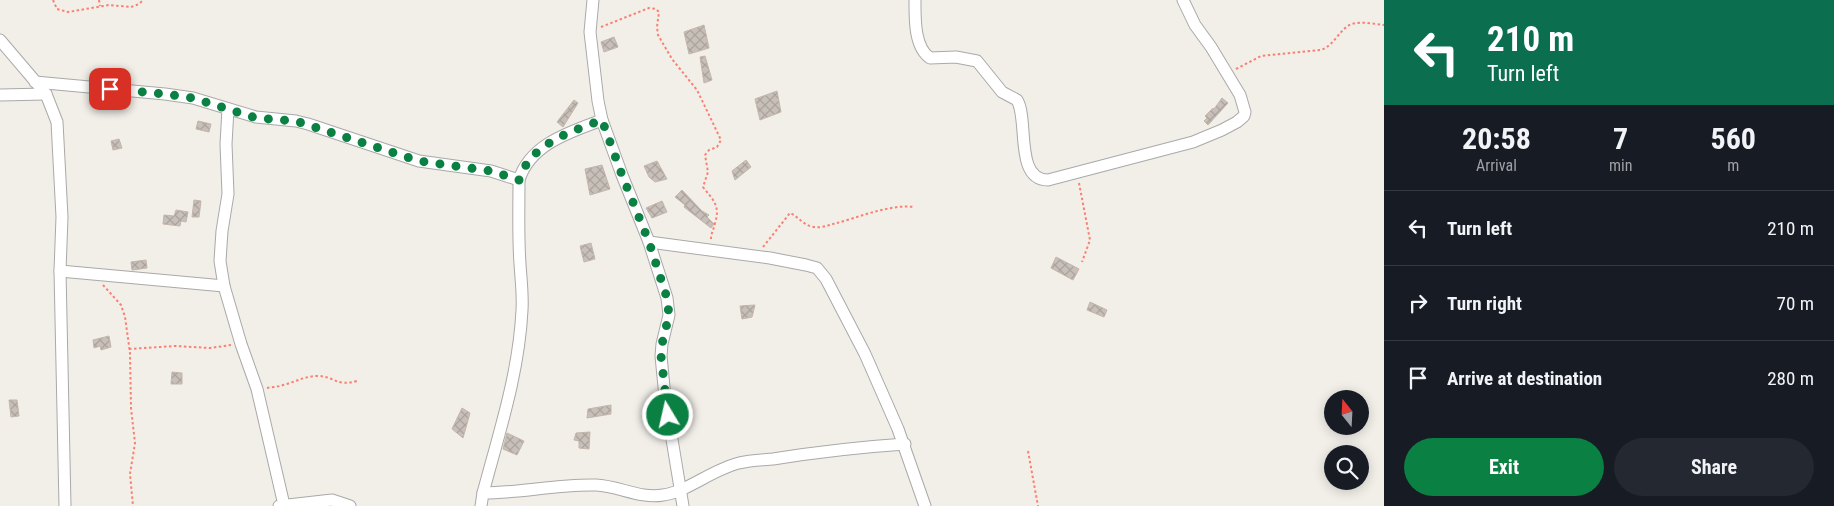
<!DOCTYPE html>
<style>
:root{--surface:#171b24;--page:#242831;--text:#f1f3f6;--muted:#9ea1a6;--line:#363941;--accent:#0b8043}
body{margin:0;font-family:"Roboto Condensed",sans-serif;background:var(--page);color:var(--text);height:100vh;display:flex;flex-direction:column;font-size:19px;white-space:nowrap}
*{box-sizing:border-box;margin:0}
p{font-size:16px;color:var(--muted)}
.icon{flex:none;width:28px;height:28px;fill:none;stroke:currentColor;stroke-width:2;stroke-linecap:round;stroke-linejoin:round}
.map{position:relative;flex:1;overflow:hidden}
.drawer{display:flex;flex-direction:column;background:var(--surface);width:450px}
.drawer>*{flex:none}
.hud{background:#0b6e4f;color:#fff;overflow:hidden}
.needle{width:32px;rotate:342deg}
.controls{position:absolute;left:1324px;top:390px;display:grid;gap:10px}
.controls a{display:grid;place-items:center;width:45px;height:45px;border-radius:50%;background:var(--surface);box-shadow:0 2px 12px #0003;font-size:25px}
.pin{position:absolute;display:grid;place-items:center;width:42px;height:42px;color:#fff;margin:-21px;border-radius:10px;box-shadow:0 2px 8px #0006}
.me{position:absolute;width:55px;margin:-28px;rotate:351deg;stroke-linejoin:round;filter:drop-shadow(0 0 4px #0008)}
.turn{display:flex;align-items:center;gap:18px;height:105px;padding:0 20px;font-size:22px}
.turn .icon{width:65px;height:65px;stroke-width:2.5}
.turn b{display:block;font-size:35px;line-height:42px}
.eta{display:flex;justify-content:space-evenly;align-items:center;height:85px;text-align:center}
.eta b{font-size:30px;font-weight:700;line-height:35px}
.action{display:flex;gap:10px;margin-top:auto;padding:10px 20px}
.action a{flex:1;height:58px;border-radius:30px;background:var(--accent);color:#fff;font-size:20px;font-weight:700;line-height:58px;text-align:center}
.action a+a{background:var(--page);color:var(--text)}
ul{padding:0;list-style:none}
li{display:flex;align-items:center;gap:15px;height:75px;padding:0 20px;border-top:1px solid var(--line)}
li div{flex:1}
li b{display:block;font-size:19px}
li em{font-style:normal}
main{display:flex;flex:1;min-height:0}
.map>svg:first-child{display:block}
.building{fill:url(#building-cross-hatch);stroke:#c4b6ab}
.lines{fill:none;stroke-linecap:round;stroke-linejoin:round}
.minor-casing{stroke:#a9a9a9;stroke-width:13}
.path{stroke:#fa8072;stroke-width:2;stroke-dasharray:2.5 2.5;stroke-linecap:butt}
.minor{stroke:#fff;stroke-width:11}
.route{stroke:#0b8043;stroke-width:9;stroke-dasharray:0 16.2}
</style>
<main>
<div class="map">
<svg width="1384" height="506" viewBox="0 0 1384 506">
<defs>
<pattern id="building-cross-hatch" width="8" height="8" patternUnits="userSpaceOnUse" patternTransform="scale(1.25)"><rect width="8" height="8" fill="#c7bfb8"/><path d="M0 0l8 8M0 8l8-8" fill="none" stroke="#aba49e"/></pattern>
</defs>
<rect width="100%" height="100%" fill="#f2efe9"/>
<g class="building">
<polygon points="704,25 709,48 689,54 684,32"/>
<polygon points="614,37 618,47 604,52 601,42"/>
<polygon points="705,56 712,80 704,83 700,57"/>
<polygon points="777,91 781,112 760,120 755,99"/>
<polygon points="1222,98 1228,103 1208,125 1204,121 1207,118 1205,116 1213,108 1214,109"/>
<polygon points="574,100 578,103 563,127 557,122"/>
<polygon points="198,121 211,124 209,132 196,129"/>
<polygon points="119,139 122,148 113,150 111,141"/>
<polygon points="746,160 751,167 735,180 732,171"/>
<polygon points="657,161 667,179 655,182 649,177 644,166"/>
<polygon points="602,165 610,189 590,195 585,169"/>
<polygon points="682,190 702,211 709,215 707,217 714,224 711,228 684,207 685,205 675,197"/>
<polygon points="194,200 201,201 199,217 192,217"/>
<polygon points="662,201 667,212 652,218 646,208"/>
<polygon points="176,210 188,212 186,222 181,221 180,226 163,224 164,215 174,216"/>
<polygon points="591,243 595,259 584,262 580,246"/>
<polygon points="1056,257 1079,269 1073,280 1051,268"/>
<polygon points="146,260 147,268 132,270 131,262"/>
<polygon points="1090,302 1107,310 1104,317 1087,310"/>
<polygon points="755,305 752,317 742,319 740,306"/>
<polygon points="109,336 111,347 101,350 100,346 94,348 93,340"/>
<polygon points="172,372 182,373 182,384 171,384"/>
<polygon points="9,400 17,400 19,416 11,417"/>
<polygon points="611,405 611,414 587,418 588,409"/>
<polygon points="462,408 470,413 463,438 452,429"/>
<polygon points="590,432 589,449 579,448 579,441 574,440 576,433"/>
<polygon points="507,433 524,441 517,455 503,449"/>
</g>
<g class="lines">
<defs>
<g id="minor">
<polyline points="593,0 590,32 598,101 602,120 622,175 649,242 667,298 669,315 662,344 661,356 665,397 683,506"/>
<path d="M915 0C915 18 914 47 930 58L956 57 977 61 1002 92 1017 100C1029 119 1014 180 1048 180L1193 142 1222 130 1237 122 1244 116 1245 112 1240 95 1211 47 1195 25 1183 0"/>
<polyline points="0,40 46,94 57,122 62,217 60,271 65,506"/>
<polyline points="35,82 165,94 193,98 256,117 296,121 308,124 419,161 491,171 519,180"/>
<polyline points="0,95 46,94"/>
<polyline points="228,109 226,144 228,194 222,231 220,261 224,286 241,344 257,389 284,505"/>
<polyline points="649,242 770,258 806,265 817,268 826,279 865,354 898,429 925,506"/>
<polyline points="60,271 224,286"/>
<path d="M483 493C521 493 558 484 596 485 619 486 640 499 663 495 687 492 713 469 739 463 750 460 762 460 773 459 817 452 860 447 905 444"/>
<polyline points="279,506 332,500 350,506"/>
<path d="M481 506 483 493C499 433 519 373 522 310 523 295 521 280 520 264 518 236 519 208 519 180 530 144 570 132 602 120"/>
</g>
</defs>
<use href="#minor" class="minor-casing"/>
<g class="path">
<polyline points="53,0 57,9 68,12 109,5 131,7 139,4 143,0"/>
<polyline points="99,0 100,6"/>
<path d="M601 27 649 8 656 9 659 12 657 27 658 35 672 59 697 90 721 140 717 147 709 150 705 155 708 172 703 187C712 199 721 205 715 223 714 229 711 233 711 239"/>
<path d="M1236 69 1261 56 1321 50C1335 45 1340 28 1352 24 1361 21 1374 24 1384 25"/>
<polyline points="1079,183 1090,240 1082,262"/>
<path d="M763 247 790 213C799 217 804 226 814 227 820 228 827 226 833 224 858 218 888 204 914 207"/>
<polyline points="103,285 121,305 125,317 130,353 131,408 135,443 130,474 133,506"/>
<polyline points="129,349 175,346 210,348 231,345"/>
<path d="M267 388C272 387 278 387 283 385 295 382 305 376 318 376 333 376 337 387 357 381"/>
<polyline points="1028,451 1038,506"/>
</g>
<use href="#minor" class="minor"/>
</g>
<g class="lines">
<path class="route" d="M110 89 165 94 193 98 256 118 296 121 419 161 491 171 519 180C530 144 570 132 602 120L622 175 649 242 667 298 669 315 662 344 661 356 668 415"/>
</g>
</svg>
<div class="controls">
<a><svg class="needle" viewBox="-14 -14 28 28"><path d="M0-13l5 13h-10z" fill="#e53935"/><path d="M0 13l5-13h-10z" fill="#9ea1a6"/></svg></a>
<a><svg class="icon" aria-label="search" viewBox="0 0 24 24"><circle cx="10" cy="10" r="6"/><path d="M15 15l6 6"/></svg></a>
</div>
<div class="pin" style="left:110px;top:89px;background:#d93025"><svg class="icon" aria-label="arrive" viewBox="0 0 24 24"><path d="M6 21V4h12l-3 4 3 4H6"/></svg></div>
<svg class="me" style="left:668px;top:415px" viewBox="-20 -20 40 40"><circle r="17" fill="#0b8043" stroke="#fff" stroke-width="3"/><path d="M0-11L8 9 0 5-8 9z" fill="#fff"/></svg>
</div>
<section class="drawer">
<div class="hud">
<div class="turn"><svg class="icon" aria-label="left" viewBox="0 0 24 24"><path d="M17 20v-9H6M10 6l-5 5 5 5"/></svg><div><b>210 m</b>Turn left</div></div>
</div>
<div class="eta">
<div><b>20:58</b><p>Arrival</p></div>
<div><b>7</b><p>min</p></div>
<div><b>560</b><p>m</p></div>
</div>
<ul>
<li><svg class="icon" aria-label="left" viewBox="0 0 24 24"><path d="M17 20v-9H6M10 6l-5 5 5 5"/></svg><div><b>Turn left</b></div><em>210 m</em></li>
<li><svg class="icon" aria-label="right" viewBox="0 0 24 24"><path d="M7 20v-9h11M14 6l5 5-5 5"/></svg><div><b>Turn right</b></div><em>70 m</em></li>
<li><svg class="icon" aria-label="arrive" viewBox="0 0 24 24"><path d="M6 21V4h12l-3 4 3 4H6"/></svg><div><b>Arrive at destination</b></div><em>280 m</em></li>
</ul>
<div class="action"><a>Exit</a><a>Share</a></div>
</section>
</main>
